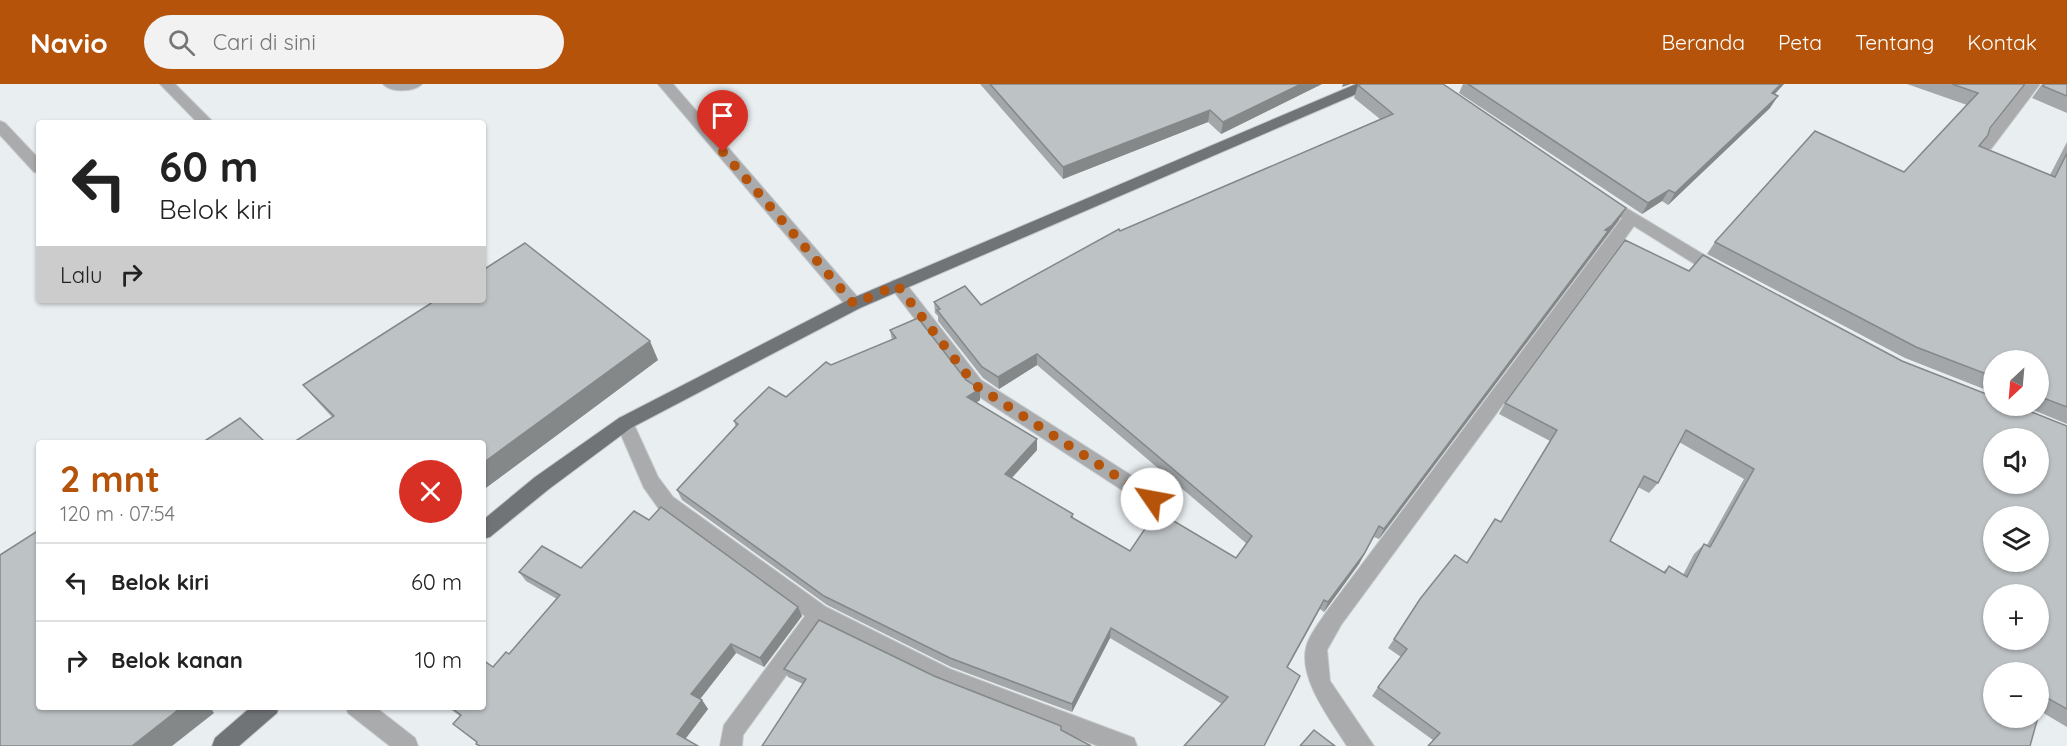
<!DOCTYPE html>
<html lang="id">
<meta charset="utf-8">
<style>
:root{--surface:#fff;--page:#f2f2f2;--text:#222;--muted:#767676;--line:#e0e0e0;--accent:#b45309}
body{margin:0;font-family:Quicksand,sans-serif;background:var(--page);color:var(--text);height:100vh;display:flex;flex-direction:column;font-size:22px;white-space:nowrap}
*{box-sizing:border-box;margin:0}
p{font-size:20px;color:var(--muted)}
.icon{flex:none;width:33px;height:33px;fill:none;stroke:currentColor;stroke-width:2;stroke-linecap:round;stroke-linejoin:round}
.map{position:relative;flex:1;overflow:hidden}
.sheet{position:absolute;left:36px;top:356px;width:450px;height:270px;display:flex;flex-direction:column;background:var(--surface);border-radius:6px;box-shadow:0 2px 4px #0004}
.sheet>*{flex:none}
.banner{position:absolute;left:36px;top:36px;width:450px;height:183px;border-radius:6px;box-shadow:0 2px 4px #0004;background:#fff;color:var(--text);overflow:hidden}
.needle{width:39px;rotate:206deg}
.buttons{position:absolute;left:1983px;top:266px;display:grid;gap:12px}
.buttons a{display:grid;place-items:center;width:66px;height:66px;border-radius:50%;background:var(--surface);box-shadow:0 2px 4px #0004;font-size:30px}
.pin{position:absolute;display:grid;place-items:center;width:51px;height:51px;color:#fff;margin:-62px -26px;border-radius:50% 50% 50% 0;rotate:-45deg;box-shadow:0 0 6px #0007}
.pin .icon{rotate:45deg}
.me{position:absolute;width:66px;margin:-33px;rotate:303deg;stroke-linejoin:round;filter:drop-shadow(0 0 4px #0008)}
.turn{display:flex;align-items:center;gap:21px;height:126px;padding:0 24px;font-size:27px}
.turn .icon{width:78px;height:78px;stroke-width:2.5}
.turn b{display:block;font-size:42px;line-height:51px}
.then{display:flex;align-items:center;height:57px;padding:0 24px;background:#0003;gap:12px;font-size:22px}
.round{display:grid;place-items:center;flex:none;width:63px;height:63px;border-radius:32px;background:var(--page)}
.summary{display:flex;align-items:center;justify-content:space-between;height:102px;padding:0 24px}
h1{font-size:36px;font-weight:700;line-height:45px;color:var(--accent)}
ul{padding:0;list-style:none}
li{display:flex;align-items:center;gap:18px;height:78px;padding:0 24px;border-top:2px solid var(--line)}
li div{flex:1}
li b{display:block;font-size:22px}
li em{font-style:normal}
header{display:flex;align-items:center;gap:36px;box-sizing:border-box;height:84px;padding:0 30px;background:var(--accent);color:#fff}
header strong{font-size:28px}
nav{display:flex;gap:33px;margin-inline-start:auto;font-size:21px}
.search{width:420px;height:54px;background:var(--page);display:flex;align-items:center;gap:15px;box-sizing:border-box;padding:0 21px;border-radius:33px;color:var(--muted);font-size:22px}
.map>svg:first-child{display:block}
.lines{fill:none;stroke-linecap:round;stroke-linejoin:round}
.minor-casing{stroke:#c7cbce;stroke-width:2}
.major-casing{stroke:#c7cbce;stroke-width:2}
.minor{fill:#a9abac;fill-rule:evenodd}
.major{fill:#717477;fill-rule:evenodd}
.wall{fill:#a3a7a9;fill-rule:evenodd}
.shaded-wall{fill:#848889}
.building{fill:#bdc2c4;stroke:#848889;stroke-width:1.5;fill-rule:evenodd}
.route{stroke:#b45309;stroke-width:10;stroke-dasharray:0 18}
</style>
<header>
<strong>Navio</strong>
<div class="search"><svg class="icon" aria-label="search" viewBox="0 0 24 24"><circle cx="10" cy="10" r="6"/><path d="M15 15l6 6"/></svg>Cari di sini</div>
<nav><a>Beranda</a><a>Peta</a><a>Tentang</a><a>Kontak</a></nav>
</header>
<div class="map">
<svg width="2067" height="662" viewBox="0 0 2067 662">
<rect width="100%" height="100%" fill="#e9eef1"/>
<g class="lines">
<defs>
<g id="minor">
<polygon points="160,0 175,0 214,39 198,39"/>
<path d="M383 0H422C414 8 391 9 383 0Z"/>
<polygon points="658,0 673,0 860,216 862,220 860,224 854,226 848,224"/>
<polygon points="2026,0 2040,0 1991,65 1981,65 1979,61 1981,57"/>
<polygon points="0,37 5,39 39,75 39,89 34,88 0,51"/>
<path d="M1603 110 1726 184 1728 188 1726 192H1714L1634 142 1341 541 1327 566 1330 597 1374 662H1347C1331 636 1299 596 1306 564 1308 552 1320 538 1327 527L1622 134 1598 119 1595 115 1598 111Z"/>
<polygon points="898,195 904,197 981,296 1159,409 1161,415 1159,421 1152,423 1145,421 969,306 892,205 890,201 892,197"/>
<polygon points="625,332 631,334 658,393 673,413 826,523 950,585 1134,654 1137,662 1098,662 936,599 822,542 743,651 742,662 720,662 724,641 805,532 659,425 644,404 616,339 619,334"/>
<polygon points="346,622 374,622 415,654 418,662 390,662 348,629"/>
</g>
<g id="major">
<polygon points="1356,0 1375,0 1373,3 860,224 631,344 549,405 490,453 483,455 483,436 535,393 619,334 848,216"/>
<polygon points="252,622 279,622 277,629 239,662 212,662 215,654"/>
</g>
</defs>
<use href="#minor" class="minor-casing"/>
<use href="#major" class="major-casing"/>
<use href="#minor" class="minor"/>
<use href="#major" class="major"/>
</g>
<g class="wall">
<polygon points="980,0 1322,0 1221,50 1208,38 1063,95"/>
<polygon points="1463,0 1784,0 1774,11 1770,24 1668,121 1662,117 1642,130 1459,9"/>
<polygon points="1907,0 2025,0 1990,44 1979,62 2050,91 2067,58 2067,340 2021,321 2038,321 2038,276 1994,276 1994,309 1905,274 1707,170 1715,158 1904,88 1967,21"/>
<polygon points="2042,0 2067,0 2067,29 2032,14"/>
<polygon points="1358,1 1619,136 1379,455 1374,453 1359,480 1324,528 1320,525 1222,620 1110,554 1072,628 951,583 827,521 682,416 677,406 736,343 734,337 786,313 831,281 892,256 890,246 980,305 980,316 976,319 1037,355 1037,366 1012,394 1073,430 1073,434 1130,467 1236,474 1247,460 1037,281 999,305 983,294 938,237 938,232 935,229 934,218 981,221 1120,147 1380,35 1354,14"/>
<path d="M1689 187 1902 277 2067 342V643L2040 627 1433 656 1372 612 1378 603 1401 573 1388 564 1394 555 1467 479 1501 438 1550 357 1499 330 1505 319ZM1679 358 1744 395 1707 461 1704 460 1694 470 1683 491 1669 482 1663 488 1610 457 1638 403 1649 409 1658 399Z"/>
<polygon points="658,276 483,406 483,358 332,333 319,319 303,301"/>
<polygon points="581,484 798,523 802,532 764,583 736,569 700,615 702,616 708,625 685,655 698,662 479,662 476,660 477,659 453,640 460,632 446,622 483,622 493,583 509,570 557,515 526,497 519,488"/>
<polygon points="784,585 934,592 1061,646 803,600 788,593"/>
</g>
<g class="shaded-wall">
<polygon points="1301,0 1322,0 1221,50 1223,38"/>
<polygon points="1343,0 1351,0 1342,3"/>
<polygon points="1781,0 1784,0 1764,21 1772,9"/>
<polygon points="1778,12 1770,24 1668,121 1675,109"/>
<polygon points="1210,26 1208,38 1063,95 1063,83"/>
<polygon points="1669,106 1662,117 1642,130 1648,119"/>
<polygon points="1626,124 1619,136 1379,455 1384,445 1605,146"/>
<polygon points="650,257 658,276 483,406 483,379"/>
<polygon points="1037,270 1037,281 999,305 998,293"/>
<polygon points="980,305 980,316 968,324 967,313"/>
<polygon points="1037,355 1037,366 1006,400 1005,390"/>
<polygon points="1379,442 1359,480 1324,528 1328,518"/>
<polygon points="1324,516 1320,525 1283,592 1287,583"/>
<polygon points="798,523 802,532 764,583 760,574"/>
<polygon points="1111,544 1110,554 1072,628 1072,620"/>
<polygon points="731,560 736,569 697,619 691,610"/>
<polygon points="702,616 708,625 683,658 677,650"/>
<polygon points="183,622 209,622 214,629 172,662 132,662"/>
</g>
<g class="building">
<polygon points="990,0 1301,0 1223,38 1210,26 1063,83"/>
<polygon points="1361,0 1443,0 1626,124 1612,141 1605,146 1608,147 1384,445 1379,442 1364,470 1328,518 1324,516 1287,583 1300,592 1264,662 1184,662 1228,613 1111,544 1072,620 950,574 824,512 677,406 738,340 734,337 769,303 786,313 826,278 831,281 896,254 890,246 918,234 966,296 980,305 967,313 1037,355 1005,390 1073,430 1071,433 1130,467 1157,427 1236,474 1252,452 1037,270 998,293 982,283 937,226 940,225 934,218 965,202 981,221 1119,145 1120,147 1393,30 1358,1"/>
<polygon points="1468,0 1781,0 1772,9 1778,12 1675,109 1669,106 1648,119"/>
<polygon points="1952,0 2025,0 1990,44 1988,51 1979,62 2055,93 2067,69 2067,323 2038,312 2038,276 1994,276 1994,293 1916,263 1715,158 1815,47 1904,88 1978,9"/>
<polygon points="2044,0 2067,0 2067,12 2043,2"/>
<path d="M1625 156 1689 187 1703 171 1902 277 1994 313V321H2014L2067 342V625L2044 612 2038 631V588H1994V633H2038L2030 662H1428L1440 649 1378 603 1407 565 1394 555 1420 515 1455 471 1467 479 1495 435 1501 438 1557 346 1505 319ZM1686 346 1754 385 1710 463 1704 460 1687 493 1669 482 1665 489 1610 457 1644 392 1658 399ZM1994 354H2038V399H1994ZM1994 432H2038V477H1994ZM1994 510H2038V555H1994Z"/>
<polygon points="525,159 650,257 483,379 483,358 294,358 334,332 303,301 436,216 483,216 483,186"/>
<polygon points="240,334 265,358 203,358"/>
<polygon points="661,423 798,523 760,574 731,560 691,610 702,616 677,650 698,662 480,662 476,660 477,658 453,640 461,631 449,622 483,622 483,576 493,583 506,568 509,570 560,511 519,488 542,462 581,484 634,427 649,436"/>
<polygon points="39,446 39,622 183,622 132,662 0,662 0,471"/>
<polygon points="819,536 934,592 1061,642 1061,646 1091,662 762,662 806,595 784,585"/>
<polygon points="1314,646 1335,662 1300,662"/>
</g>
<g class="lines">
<polyline class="route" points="723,68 854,220 897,201 975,301 1152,415"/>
</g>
</svg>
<div class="buttons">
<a><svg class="needle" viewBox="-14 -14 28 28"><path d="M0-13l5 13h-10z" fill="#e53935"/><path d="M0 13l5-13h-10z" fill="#767676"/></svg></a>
<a><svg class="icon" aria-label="sound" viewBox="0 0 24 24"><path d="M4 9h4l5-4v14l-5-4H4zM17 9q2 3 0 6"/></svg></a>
<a><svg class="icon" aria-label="layers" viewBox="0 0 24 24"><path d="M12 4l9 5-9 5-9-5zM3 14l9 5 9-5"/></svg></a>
<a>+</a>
<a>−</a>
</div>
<div class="pin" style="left:723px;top:68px;background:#d93025"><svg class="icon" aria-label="arrive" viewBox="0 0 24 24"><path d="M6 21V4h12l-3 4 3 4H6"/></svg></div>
<svg class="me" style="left:1152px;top:415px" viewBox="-20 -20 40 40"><circle r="19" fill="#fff"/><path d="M0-13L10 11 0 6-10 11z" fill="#b45309"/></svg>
<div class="banner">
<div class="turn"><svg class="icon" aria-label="left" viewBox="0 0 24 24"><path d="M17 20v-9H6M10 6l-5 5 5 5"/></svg><div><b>60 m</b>Belok kiri</div></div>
<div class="then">Lalu<svg class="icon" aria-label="right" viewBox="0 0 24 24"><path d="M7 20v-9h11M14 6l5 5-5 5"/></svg></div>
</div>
<section class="sheet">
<div class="summary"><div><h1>2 mnt</h1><p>120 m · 07:54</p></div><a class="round" style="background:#d93025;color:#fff"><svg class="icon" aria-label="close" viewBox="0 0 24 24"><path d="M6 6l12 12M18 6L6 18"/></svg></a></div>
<ul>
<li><svg class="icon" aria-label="left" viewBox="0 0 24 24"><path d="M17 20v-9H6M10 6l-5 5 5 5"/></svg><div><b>Belok kiri</b></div><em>60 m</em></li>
<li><svg class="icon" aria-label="right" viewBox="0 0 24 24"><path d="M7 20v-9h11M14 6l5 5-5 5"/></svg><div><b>Belok kanan</b></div><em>10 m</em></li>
</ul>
</section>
</div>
